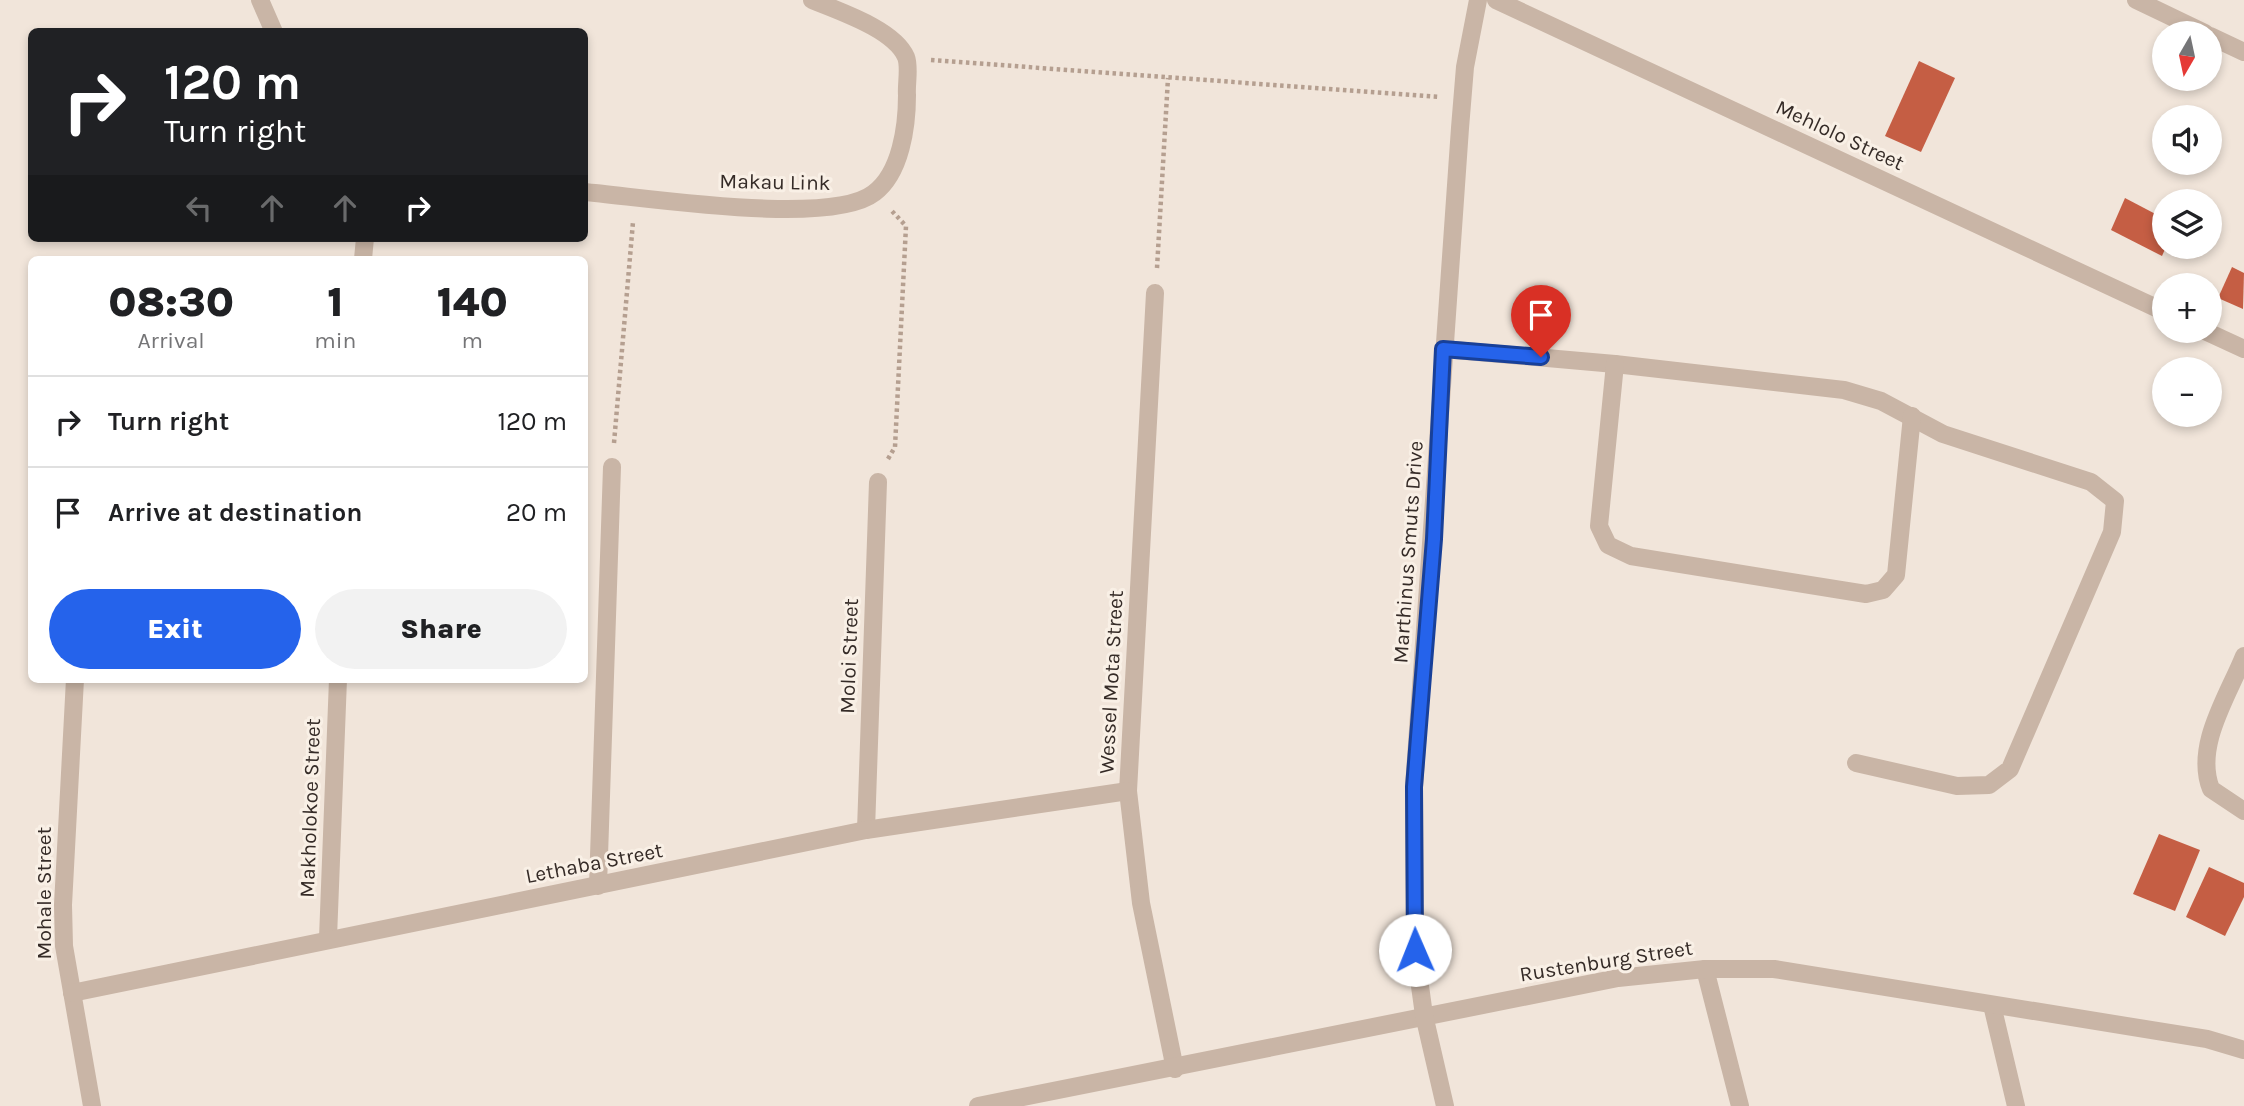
<!DOCTYPE html>
<meta charset="utf-8">
<style>
:root{--surface:#fff;--page:#f2f2f2;--text:#202124;--muted:#757577;--line:#e0e0e0;--accent:#2563eb}
body{margin:0;font-family:Karla,sans-serif;background:var(--page);color:var(--text);height:100vh;display:flex;flex-direction:column;font-size:26px;white-space:nowrap}
*{box-sizing:border-box;margin:0}
p{font-size:23px;color:var(--muted)}
.icon{flex:none;width:38px;height:38px;fill:none;stroke:currentColor;stroke-width:2;stroke-linecap:round;stroke-linejoin:round}
.map{position:relative;flex:1;overflow:hidden}
.drawer{position:absolute;left:28px;top:256px;width:560px;height:427px;display:flex;flex-direction:column;background:var(--surface);border-radius:10px;box-shadow:0 4px 10px #0003}
.drawer>*{flex:none}
.hud{position:absolute;left:28px;top:28px;width:560px;height:214px;border-radius:10px;box-shadow:0 4px 10px #0003;background:#202124;color:#fff;overflow:hidden}
.needle{width:46px;rotate:189deg}
.fabs{position:absolute;left:2152px;top:21px;display:grid;gap:14px}
.fabs a{display:grid;place-items:center;width:70px;height:70px;border-radius:50%;background:var(--surface);box-shadow:0 4px 10px #0003;font-size:35px}
.pin{position:absolute;display:grid;place-items:center;width:60px;height:60px;color:#fff;margin:-72px -30px;border-radius:50% 50% 50% 0;rotate:-45deg;box-shadow:0 0 7px #0007}
.pin .icon{rotate:45deg}
.me{position:absolute;width:77px;margin:-38px;rotate:359deg;stroke-linejoin:round;filter:drop-shadow(0 0 5px #0008)}
.turn{display:flex;align-items:center;gap:24px;height:147px;padding:0 21px;font-size:32px}
.turn .icon{width:91px;height:91px;stroke-width:2.5}
.turn b{display:block;font-size:49px;line-height:60px}
.lanes{display:flex;align-items:center;height:66px;padding:0 21px;background:#0003;justify-content:center;gap:35px;direction:ltr}
.lanes .off{opacity:.35}
.eta{display:flex;justify-content:space-evenly;align-items:center;height:119px;text-align:center}
.eta b{font-size:42px;font-weight:800;line-height:49px}
.primary-button{display:flex;gap:14px;margin-top:auto;padding:14px 21px}
.primary-button a{flex:1;height:80px;border-radius:42px;background:var(--accent);color:#fff;font-size:28px;font-weight:800;line-height:80px;text-align:center}
.primary-button a+a{background:var(--page);color:var(--text)}
ul{padding:0;list-style:none}
li{display:flex;align-items:center;gap:21px;height:91px;padding:0 21px;border-top:2px solid var(--line)}
li div{flex:1}
li b{display:block;font-size:26px}
li em{font-style:normal}
.map>svg:first-child{display:block}
.building{fill:#c55e44}
.lines{fill:none;stroke-linecap:round;stroke-linejoin:round}
.path{stroke:#b59f90;stroke-width:4.5;stroke-dasharray:3.5 3.5;stroke-linecap:butt}
.minor{stroke:#c9b5a6;stroke-width:18}
.route-casing{stroke:#184099;stroke-width:18}
.route{stroke:#2563eb;stroke-width:12}
.labels{text-anchor:middle;stroke-width:6;stroke-linejoin:round;paint-order:stroke}
.street-label{font-size:21px;fill:#352b27;stroke:#f9f0e6}
</style>
<div class="map">
<svg width="2244" height="1106" viewBox="0 0 2244 1106">
<rect width="100%" height="100%" fill="#f1e5da"/>
<g class="building">
<polygon points="1919,61 1955,78 1921,152 1885,136"/>
<polygon points="2125,198 2165,219 2166,247 2162,256 2111,230"/>
<polygon points="2232,267 2244,273 2243,309 2218,298"/>
<polygon points="2159,834 2200,850 2175,911 2133,894"/>
<polygon points="2209,867 2244,883 2244,897 2225,936 2186,917"/>
</g>
<g class="lines">
<g class="path">
<polyline points="931,60 1439,97"/>
<polyline points="1157,268 1168,78"/>
<polyline points="614,443 633,222"/>
<polyline points="888,459 895,447 906,226 891,210"/>
</g>
<g class="minor">
<polyline points="260,0 274,32"/>
<polyline points="1496,0 2165,312"/>
<polyline points="2136,0 2205,33"/>
<polyline points="2210,36 2244,52"/>
<path d="M584 192C644 197 831 227 874 193 901 173 907 126 907 95 906 85 910 67 906 57 894 29 838 11 812 0"/>
<polyline points="363,259 365,238"/>
<polyline points="1155,293 1128,791 1141,903 1175,1069"/>
<polyline points="2205,331 2244,349"/>
<polyline points="1443,349 1615,364 1844,390 1881,401 1943,434 2091,482 2115,501 2112,532 2010,769 1989,785 1957,786 1856,763"/>
<polyline points="1615,364 1599,526 1608,545 1631,556 1866,594 1883,590 1896,575 1912,416"/>
<path d="M2244 656C2228 696 2194 746 2211 789L2244 811"/>
<polyline points="75,679 63,905 64,946 92,1106"/>
<polyline points="866,830 878,482"/>
<polyline points="598,886 612,467"/>
<polyline points="328,938 338,679"/>
<polyline points="1705,969 1740,1106"/>
<polyline points="72,993 866,830 1128,791"/>
<polyline points="1992,1005 2016,1106"/>
<polyline points="978,1106 1618,978 1705,969 1774,969 2207,1039 2244,1050"/>
<polyline points="1445,1106 1424,1015 1415,950 1414,787 1460,128 1465,67 1478,0"/>
</g>
</g>
<g class="lines">
<defs>
<polyline id="route" points="1415,950 1414,787 1434,539 1443,349 1541,357"/>
</defs>
<use href="#route" class="route-casing"/>
<use href="#route" class="route"/>
</g>
<g class="labels">
<g class="street-label">
<text transform="translate(1840 135) rotate(25)" y="7">Mehlolo Street</text>
<text transform="translate(775 182) rotate(1)" y="7">Makau Link</text>
<text transform="translate(1408 552) rotate(-86)" y="7">Marthinus Smuts Drive</text>
<text transform="translate(849 656) rotate(-88)" y="7">Moloi Street</text>
<text transform="translate(1111 682) rotate(-87)" y="7">Wessel Mota Street</text>
<text transform="translate(310 808) rotate(-88)" y="7">Makholokoe Street</text>
<text transform="translate(594 863) rotate(-11)" y="7">Lethaba Street</text>
<text transform="translate(44 893) rotate(-90)" y="7">Mohale Street</text>
<text transform="translate(1606 961) rotate(-9)" y="7">Rustenburg Street</text>
</g>
</g>
</svg>
<div class="fabs">
<a><svg class="needle" viewBox="-14 -14 28 28"><path d="M0-13l5 13h-10z" fill="#e53935"/><path d="M0 13l5-13h-10z" fill="#757577"/></svg></a>
<a><svg class="icon" aria-label="sound" viewBox="0 0 24 24"><path d="M4 9h4l5-4v14l-5-4H4zM17 9q2 3 0 6"/></svg></a>
<a><svg class="icon" aria-label="layers" viewBox="0 0 24 24"><path d="M12 4l9 5-9 5-9-5zM3 14l9 5 9-5"/></svg></a>
<a>+</a>
<a>−</a>
</div>
<div class="pin" style="left:1541px;top:357px;background:#d93025"><svg class="icon" aria-label="arrive" viewBox="0 0 24 24"><path d="M6 21V4h12l-3 4 3 4H6"/></svg></div>
<svg class="me" style="left:1415px;top:950px" viewBox="-20 -20 40 40"><circle r="19" fill="#fff"/><path d="M0-13L10 11 0 6-10 11z" fill="#2563eb"/></svg>
<div class="hud">
<div class="turn"><svg class="icon" aria-label="right" viewBox="0 0 24 24"><path d="M7 20v-9h11M14 6l5 5-5 5"/></svg><div><b>120 m</b>Turn right</div></div>
<div class="lanes"><svg class="icon off" aria-label="left" viewBox="0 0 24 24"><path d="M17 20v-9H6M10 6l-5 5 5 5"/></svg><svg class="icon off" aria-label="ahead" viewBox="0 0 24 24"><path d="M12 20V5M6 11l6-6 6 6"/></svg><svg class="icon off" aria-label="ahead" viewBox="0 0 24 24"><path d="M12 20V5M6 11l6-6 6 6"/></svg><svg class="icon" aria-label="right" viewBox="0 0 24 24"><path d="M7 20v-9h11M14 6l5 5-5 5"/></svg></div>
</div>
<section class="drawer">
<div class="eta">
<div><b>08:30</b><p>Arrival</p></div>
<div><b>1</b><p>min</p></div>
<div><b>140</b><p>m</p></div>
</div>
<ul>
<li><svg class="icon" aria-label="right" viewBox="0 0 24 24"><path d="M7 20v-9h11M14 6l5 5-5 5"/></svg><div><b>Turn right</b></div><em>120 m</em></li>
<li><svg class="icon" aria-label="arrive" viewBox="0 0 24 24"><path d="M6 21V4h12l-3 4 3 4H6"/></svg><div><b>Arrive at destination</b></div><em>20 m</em></li>
</ul>
<div class="primary-button"><a>Exit</a><a>Share</a></div>
</section>
</div>
